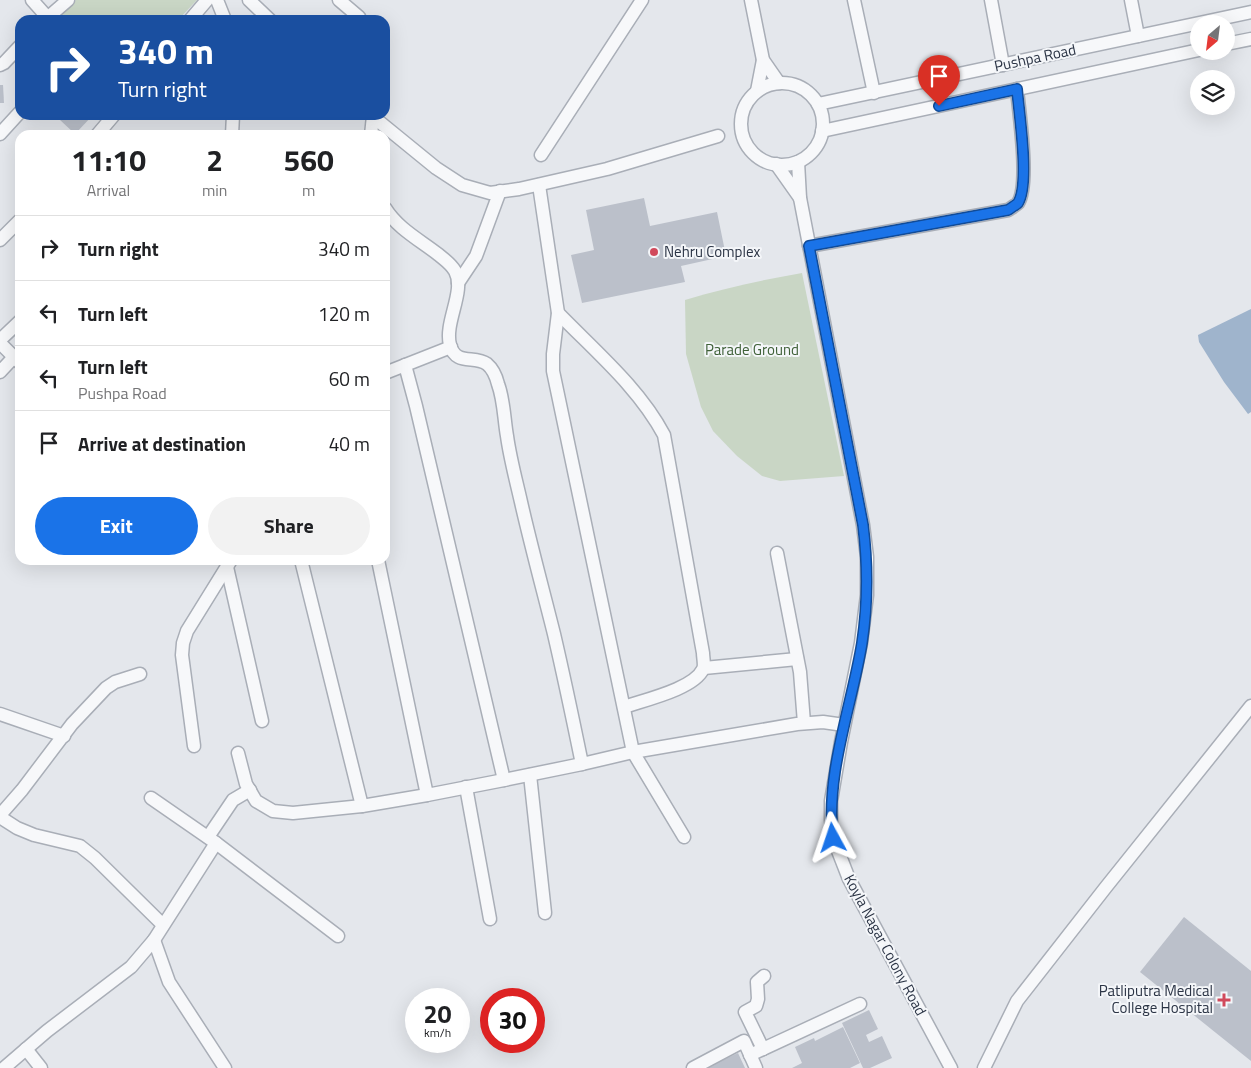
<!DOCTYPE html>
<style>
:root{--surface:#fff;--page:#f2f2f2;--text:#202124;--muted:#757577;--line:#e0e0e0;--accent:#1a73e8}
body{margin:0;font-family:"Titillium Web",sans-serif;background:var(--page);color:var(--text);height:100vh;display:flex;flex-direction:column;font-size:19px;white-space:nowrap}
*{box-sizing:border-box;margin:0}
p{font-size:16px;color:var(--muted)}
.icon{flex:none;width:28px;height:28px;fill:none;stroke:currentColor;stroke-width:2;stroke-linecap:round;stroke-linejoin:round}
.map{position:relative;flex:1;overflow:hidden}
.drawer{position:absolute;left:15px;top:130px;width:375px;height:435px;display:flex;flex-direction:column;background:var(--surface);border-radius:15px;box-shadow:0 5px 20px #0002}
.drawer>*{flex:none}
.top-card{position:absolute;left:15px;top:15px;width:375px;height:105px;border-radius:15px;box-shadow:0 5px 20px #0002;background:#1a4fa0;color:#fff;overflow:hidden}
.needle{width:32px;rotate:208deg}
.fabs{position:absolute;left:1190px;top:15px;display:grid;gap:10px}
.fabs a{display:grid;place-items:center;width:45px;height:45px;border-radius:50%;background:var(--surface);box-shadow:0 5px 20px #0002;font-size:25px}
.speed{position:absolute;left:405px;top:988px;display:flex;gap:10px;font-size:25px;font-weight:700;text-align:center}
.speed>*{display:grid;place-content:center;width:65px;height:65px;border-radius:50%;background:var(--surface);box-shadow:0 5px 20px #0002;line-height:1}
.speed small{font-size:12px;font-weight:400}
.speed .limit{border:8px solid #d22;background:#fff;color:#111}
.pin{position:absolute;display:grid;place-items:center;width:42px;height:42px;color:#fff;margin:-51px -21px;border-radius:50% 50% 50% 0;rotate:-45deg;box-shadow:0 0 5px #0007}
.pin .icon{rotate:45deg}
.me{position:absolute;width:55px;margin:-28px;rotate:355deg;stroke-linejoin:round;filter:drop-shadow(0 0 4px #0008)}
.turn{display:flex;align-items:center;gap:18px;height:105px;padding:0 20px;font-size:22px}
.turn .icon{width:65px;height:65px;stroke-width:2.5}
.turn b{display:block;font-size:35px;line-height:42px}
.eta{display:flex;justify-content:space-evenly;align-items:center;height:85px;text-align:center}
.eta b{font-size:30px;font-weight:700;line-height:35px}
.action{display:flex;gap:10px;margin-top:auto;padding:10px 20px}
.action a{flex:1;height:58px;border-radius:30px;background:var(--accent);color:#fff;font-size:20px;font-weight:700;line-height:58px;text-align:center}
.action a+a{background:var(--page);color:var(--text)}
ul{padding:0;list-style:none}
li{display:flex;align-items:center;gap:15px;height:65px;padding:0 20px;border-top:1px solid var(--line)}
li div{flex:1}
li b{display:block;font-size:19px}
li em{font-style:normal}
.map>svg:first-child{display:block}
.green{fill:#c9d6c5}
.water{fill:#9fb4cc}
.building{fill:#bbc0ca}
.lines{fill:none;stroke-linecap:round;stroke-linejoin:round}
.minor-casing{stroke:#a9aeb7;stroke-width:15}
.minor{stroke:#f7f8fa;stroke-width:12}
.route-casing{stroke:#114b97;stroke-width:12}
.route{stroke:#1a73e8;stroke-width:9}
.poi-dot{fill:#d1495b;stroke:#f4f6f9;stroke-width:2}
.labels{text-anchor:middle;stroke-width:4;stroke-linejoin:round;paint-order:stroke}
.street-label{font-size:15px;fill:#2b3445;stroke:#f4f6f9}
.poi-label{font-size:15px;fill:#2b3445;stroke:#f4f6f9;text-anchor:start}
.park-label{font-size:15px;fill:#3f6138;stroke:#f4f6f9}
</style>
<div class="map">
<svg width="1251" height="1068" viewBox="0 0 1251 1068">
<rect width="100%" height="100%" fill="#e4e7ec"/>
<g class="green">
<polygon points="76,0 197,0 178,20 54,20"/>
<path d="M802 273 844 476 780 481 762 476 737 456 713 431 701 407 686 354 685 300C724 288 762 280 802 273Z"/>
</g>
<polygon class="water" points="1251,309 1251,412 1248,414 1224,382 1199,342 1198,335"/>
<g class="building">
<polygon points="0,85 3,85 4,103 0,103"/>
<polygon points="62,115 93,115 75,134 59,119"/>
<polygon points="644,198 650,226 717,212 726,256 681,266 685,282 582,303 571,255 594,250 586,210"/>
<polygon points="1184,917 1251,971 1251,1061 1140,972"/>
<polygon points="869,1010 878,1029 866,1035 869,1042 882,1036 892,1058 870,1068 863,1068 842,1023"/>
<polygon points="843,1027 860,1063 850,1068 792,1068 802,1063 795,1047 814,1038 815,1041"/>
<polygon points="738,1053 745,1068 706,1068"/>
</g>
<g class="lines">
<defs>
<g id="minor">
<polyline points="32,0 48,18"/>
<polyline points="217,0 225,20"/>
<polyline points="249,0 270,20"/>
<polyline points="339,0 359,17"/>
<polyline points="751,0 763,60 779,83"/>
<polyline points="854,0 874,93"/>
<polyline points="991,0 1003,65"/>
<polyline points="1131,0 1138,36"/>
<polyline points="45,20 68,0"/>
<polyline points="190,20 207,0"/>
<polyline points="1226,44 1251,39"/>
<polyline points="0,65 4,63 20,46"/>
<circle cx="782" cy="124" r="41"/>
<polyline points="757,91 763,60"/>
<polyline points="818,104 1251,12"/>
<polyline points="371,115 436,168 462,185 490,193 519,189 607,169 718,136"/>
<polyline points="822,131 1199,50"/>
<polyline points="0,134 20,112"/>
<polyline points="97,135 114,115"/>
<polyline points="232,135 233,115"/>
<polyline points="371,135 373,116"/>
<polyline points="541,155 642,0"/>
<polyline points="798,162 800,198 863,525 867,557 867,595 861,643 841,742 831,801 831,820 833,838 849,879 951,1068"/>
<polyline points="776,164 800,198"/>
<polyline points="539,185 558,313 553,354 553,371 633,752 684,837"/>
<path d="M385 208C398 229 420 240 439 255 445 260 451 264 455 271 466 291 444 322 450 345 456 366 474 355 487 364 493 369 496 376 498 384 504 400 504 419 507 436 510 458 516 480 521 502 531 546 543 590 554 634 564 677 573 720 582 764L633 752 797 724 823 722 844 725"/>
<polyline points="0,240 20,220"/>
<path d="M809 246 1008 210C1011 208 1016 205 1018 203 1030 184 1019 113 1017 89"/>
<polyline points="458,283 476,256 500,191"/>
<path d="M558 313C596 352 639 388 664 435L703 653C703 658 705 665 703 669 694 689 644 700 624 707"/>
<polyline points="0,340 20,321"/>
<polyline points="0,343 20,363"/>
<polyline points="0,372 14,357"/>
<polyline points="385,373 451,347"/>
<polyline points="777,553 800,672 804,723"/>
<polyline points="301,560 362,806"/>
<polyline points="378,560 427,795 504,780 416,406 405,365"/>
<polyline points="227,567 262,721"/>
<polyline points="704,668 797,659"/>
<polyline points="0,714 64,736"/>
<polyline points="194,746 182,655 183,643 187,631 231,560"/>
<polyline points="238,753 246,784 256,801 273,811 293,813 362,806 427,795"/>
<polyline points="530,775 545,913"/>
<polyline points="504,780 582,764"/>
<polyline points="466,787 490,919"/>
<polyline points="151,798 216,843 338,936"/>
<polyline points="0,815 22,790 72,724 106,688 115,682 140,674"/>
<polyline points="0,817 17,828 34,835 80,846 95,858 163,925"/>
<polyline points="208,837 233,800 250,790"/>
<polyline points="154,940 169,982 225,1068"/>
<polyline points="26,1049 41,1068"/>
<polyline points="763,1049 745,1012 756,1006 758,999 757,982 764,976"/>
<polyline points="750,1055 860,1004"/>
<polyline points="4,1068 47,1031 131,967 154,940 216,843"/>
<polyline points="693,1068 744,1041 756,1068"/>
<polyline points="984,1068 1017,1001 1106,887 1251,706"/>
</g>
</defs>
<use href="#minor" class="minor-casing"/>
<use href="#minor" class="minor"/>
</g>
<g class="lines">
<defs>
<path id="route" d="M833 838C825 775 852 705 862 643 868 603 868 565 863 525L809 246 1008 210C1011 208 1016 205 1018 203 1030 184 1019 113 1017 89L939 106"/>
</defs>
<use href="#route" class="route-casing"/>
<use href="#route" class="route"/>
</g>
<g class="poi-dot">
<circle cx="654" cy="252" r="5"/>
<path d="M1221.5 992.5h5v5h5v5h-5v5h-5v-5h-5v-5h5z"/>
</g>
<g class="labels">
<g class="street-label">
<text transform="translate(1035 58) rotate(-12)" y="5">Pushpa Road</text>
<text transform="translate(885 945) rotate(62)" y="5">Koyla Nagar Colony Road</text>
</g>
<g class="poi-label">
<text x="664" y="257">Nehru Complex</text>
<text x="1213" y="996" text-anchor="end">Patliputra Medical<tspan x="1213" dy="17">College Hospital</tspan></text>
</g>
<g class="park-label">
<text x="752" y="355">Parade Ground</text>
</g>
</g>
</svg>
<div class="fabs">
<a><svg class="needle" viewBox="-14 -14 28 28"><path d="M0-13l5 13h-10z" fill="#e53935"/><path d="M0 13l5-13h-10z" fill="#757577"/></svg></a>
<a><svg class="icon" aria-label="layers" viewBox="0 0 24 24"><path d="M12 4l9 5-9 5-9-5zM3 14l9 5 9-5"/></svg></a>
</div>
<div class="speed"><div>20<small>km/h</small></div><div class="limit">30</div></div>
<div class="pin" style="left:939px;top:106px;background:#d93025"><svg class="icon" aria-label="arrive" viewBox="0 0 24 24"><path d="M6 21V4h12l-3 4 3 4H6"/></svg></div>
<svg class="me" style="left:833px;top:838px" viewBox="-20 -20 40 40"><path d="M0-17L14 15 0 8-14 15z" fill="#1a73e8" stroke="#fff" stroke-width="4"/></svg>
<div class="top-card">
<div class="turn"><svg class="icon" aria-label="right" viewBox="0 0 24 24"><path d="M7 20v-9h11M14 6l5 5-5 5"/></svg><div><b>340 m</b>Turn right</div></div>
</div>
<section class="drawer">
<div class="eta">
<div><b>11:10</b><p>Arrival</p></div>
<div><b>2</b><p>min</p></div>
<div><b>560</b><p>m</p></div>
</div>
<ul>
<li><svg class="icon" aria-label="right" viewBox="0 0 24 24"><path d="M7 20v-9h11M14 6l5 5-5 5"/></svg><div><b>Turn right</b></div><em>340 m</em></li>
<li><svg class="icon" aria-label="left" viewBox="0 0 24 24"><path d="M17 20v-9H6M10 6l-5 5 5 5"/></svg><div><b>Turn left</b></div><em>120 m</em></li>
<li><svg class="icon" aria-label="left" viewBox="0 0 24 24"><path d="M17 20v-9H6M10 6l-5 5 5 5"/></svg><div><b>Turn left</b><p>Pushpa Road</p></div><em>60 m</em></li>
<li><svg class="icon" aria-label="arrive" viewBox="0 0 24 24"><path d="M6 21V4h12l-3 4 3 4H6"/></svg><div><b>Arrive at destination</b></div><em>40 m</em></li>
</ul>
<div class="action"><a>Exit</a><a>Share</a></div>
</section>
</div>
